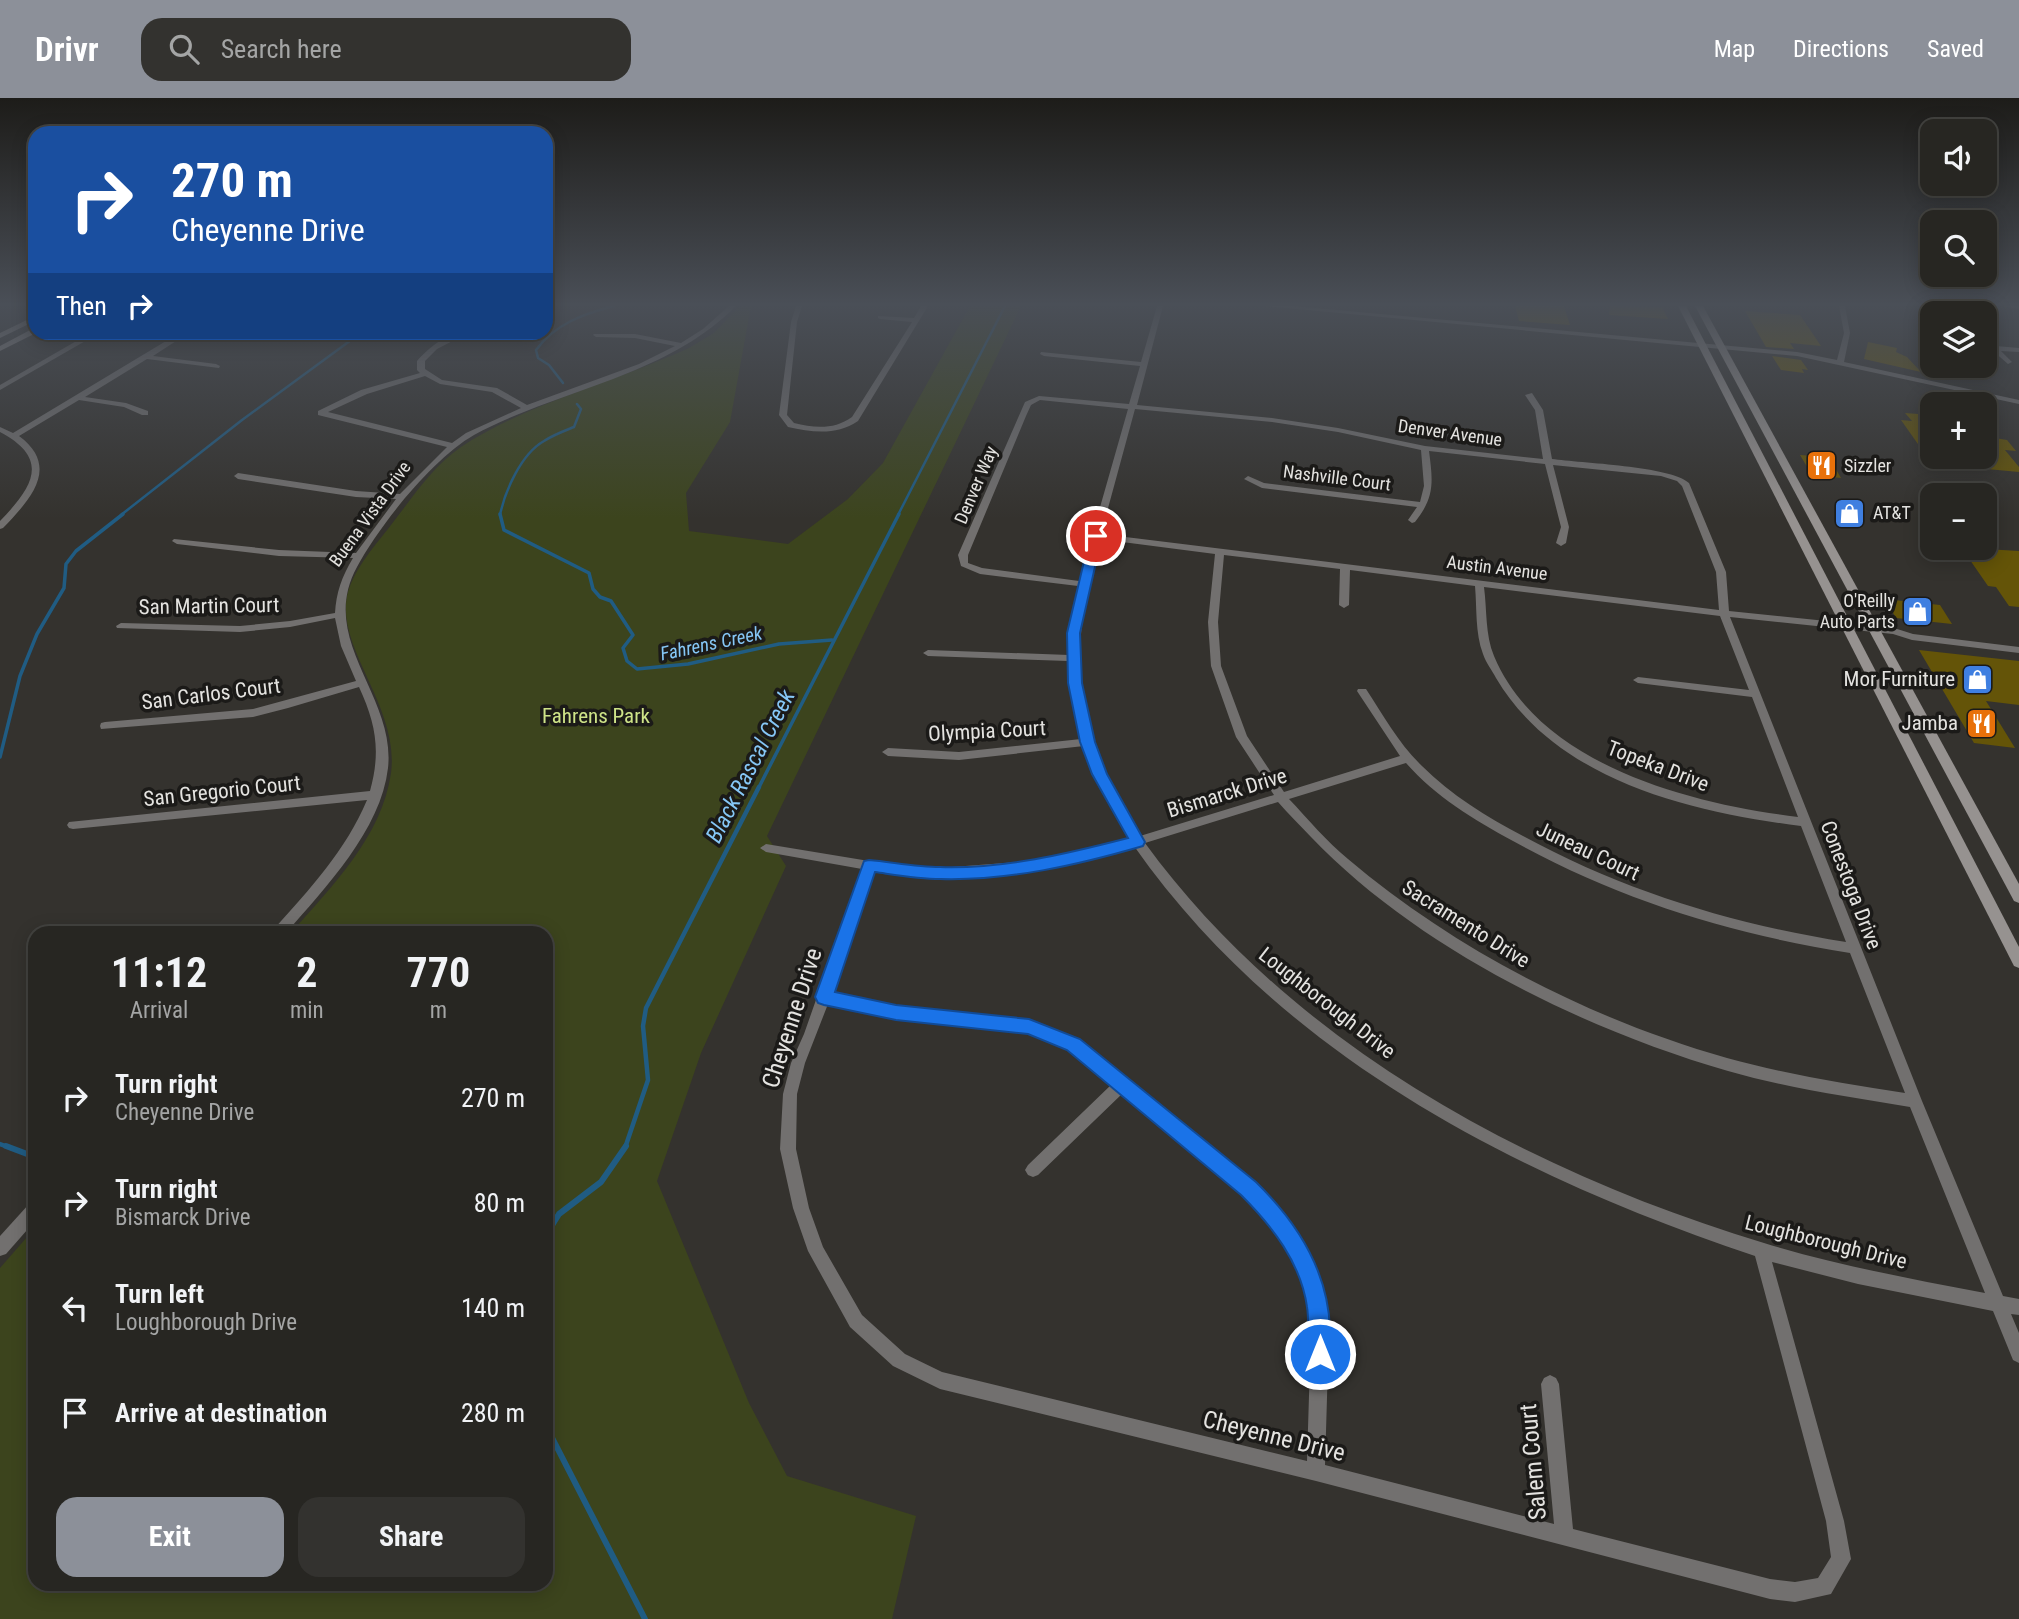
<!DOCTYPE html>
<meta charset="utf-8">
<style>
:root{--surface:#272622;--page:#33322f;--text:#f1f3f6;--muted:#a4a5a5;--line:#434340;--accent:#8c9099}
body{margin:0;font-family:"Roboto Condensed",sans-serif;background:var(--page);color:var(--text);height:100vh;display:flex;flex-direction:column;font-size:26px;white-space:nowrap}
*{box-sizing:border-box;margin:0}
p{font-size:23px;color:var(--muted)}
.icon{flex:none;width:38px;height:38px;fill:none;stroke:currentColor;stroke-width:2;stroke-linecap:round;stroke-linejoin:round}
.map{position:relative;flex:1;overflow:hidden}
.sheet{position:absolute;left:28px;top:828px;width:525px;height:665px;display:flex;flex-direction:column;background:var(--surface);border-radius:21px;box-shadow:0 4px 18px #0003,0 0 0 2px var(--line)}
.sheet>*{flex:none}
.top-card{position:absolute;left:28px;top:28px;width:525px;height:214px;border-radius:21px;box-shadow:0 4px 18px #0003,0 0 0 2px var(--line);background:#1a4fa0;color:#fff;overflow:hidden}
.controls{position:absolute;left:1920px;top:21px;display:grid;gap:14px}
.controls a{display:grid;place-items:center;width:77px;height:77px;border-radius:14px;background:var(--surface);box-shadow:0 4px 18px #0003,0 0 0 2px var(--line);font-size:35px}
.pin{position:absolute;display:grid;place-items:center;width:60px;height:60px;color:#fff;margin:-30px;border:4px solid #fff;border-radius:50%;box-shadow:0 2px 7px #0007}
.me{position:absolute;width:77px;margin:-38px;rotate:0deg;stroke-linejoin:round;filter:drop-shadow(0 0 5px #0008)}
.turn{display:flex;align-items:center;gap:24px;height:147px;padding:0 28px;font-size:32px}
.turn .icon{width:91px;height:91px;stroke-width:2.5}
.turn b{display:block;font-size:49px;line-height:60px}
.then{display:flex;align-items:center;height:66px;padding:0 28px;background:#0003;gap:14px;font-size:26px}
.eta{display:flex;justify-content:space-evenly;align-items:center;height:119px;text-align:center}
.eta b{font-size:42px;font-weight:700;line-height:49px}
.button{display:flex;gap:14px;margin-top:auto;padding:14px 28px}
.button a{flex:1;height:80px;border-radius:21px;background:var(--accent);color:#fff;font-size:28px;font-weight:700;line-height:80px;text-align:center}
.button a+a{background:var(--page);color:var(--text)}
ul{padding:0;list-style:none}
li{display:flex;align-items:center;gap:21px;height:105px;padding:0 28px}
li div{flex:1}
li b{display:block;font-size:26px}
li em{font-style:normal}
header{display:flex;align-items:center;gap:42px;box-sizing:border-box;height:98px;padding:0 35px;background:var(--accent);color:#fff}
header strong{font-size:33px}
nav{display:flex;gap:38px;margin-inline-start:auto;font-size:24px}
.search{width:490px;height:63px;background:var(--page);display:flex;align-items:center;gap:18px;box-sizing:border-box;padding:0 24px;border-radius:21px;color:var(--muted);font-size:26px}
.map>svg:first-child{display:block}
.green{fill:#3c441d}
.lines{fill:none;stroke-linecap:round;stroke-linejoin:round}
.stream-far3{stroke:#205c83;stroke-width:2.5}
.stream-far2{stroke:#205c83;stroke-width:3.5}
.stream-far1{stroke:#205c83;stroke-width:4.5}
.stream{stroke:#205c83;stroke-width:6}
.building{fill:#645408}
.minor{fill:#72706f;fill-rule:evenodd}
.secondary{fill:#969290;fill-rule:evenodd}
.route{fill:#1a73e8;stroke:#114b97;stroke-width:2}
.labels{text-anchor:middle;stroke-width:7;stroke-linejoin:round;paint-order:stroke}
.far-street-label{font-size:18px;fill:#e4e3e0;stroke:#1b1a18}
.far-poi-label{font-size:18px;fill:#e4e3e0;stroke:#1b1a18;text-anchor:start}
.far-water-label{font-size:19px;font-style:italic;fill:#86c7f6;stroke:#1b1a18}
.street-label{font-size:21px;fill:#e4e3e0;stroke:#1b1a18}
.poi-label{font-size:21px;fill:#e4e3e0;stroke:#1b1a18;text-anchor:end}
.park-label{font-size:21px;fill:#cee388;stroke:#1b1a18}
.water-label{font-size:23px;font-style:italic;fill:#86c7f6;stroke:#1b1a18}
.near-street-label{font-size:24px;fill:#e4e3e0;stroke:#1b1a18}
</style>
<header>
<strong>Drivr</strong>
<div class="search"><svg class="icon" aria-label="search" viewBox="0 0 24 24"><circle cx="10" cy="10" r="6"/><path d="M15 15l6 6"/></svg>Search here</div>
<nav><a>Map</a><a>Directions</a><a>Saved</a></nav>
</header>
<div class="map">
<svg width="2019" height="1521" viewBox="0 0 2019 1521">
<rect width="100%" height="100%" fill="#34322e"/>
<path class="green" d="M740 208H751L730 324 686 395 689 433 788 446 848 401 883 365 970 208H1021L767 738 786 768 701 955 657 1083 749 1305 787 1378 916 1418 892 1521H0V1170L35 1130V1486H546V835H291C331 789 382 739 391 675 400 608 333 548 348 494 356 468 375 448 391 427 412 400 432 369 461 349 526 306 617 283 689 250L714 235Z"/>
<g class="lines">
<g class="stream-far3">
<path d="M563 285 549 267 538 260 536 252C555 226 583 216 614 208"/>
<polyline points="121,417 242,322 362,234"/>
<path d="M500 417C505 393 521 356 544 343 553 337 564 333 574 329L581 311 577 306"/>
<polyline points="898,417 1005,208"/>
</g>
<g class="stream-far2">
<polyline points="500,416 504,432 589,475 593,491 600,499 611,503 633,537 623,550 627,563 637,571 688,566 779,546 832,542"/>
<polyline points="0,659 20,578 37,536 64,490 66,466 76,453 123,416"/>
<polyline points="758,691 899,416"/>
</g>
<g class="stream-far1">
<polyline points="0,1046 11,1050"/>
<polyline points="625,1050 648,982 643,928 646,910 759,689"/>
</g>
<g class="stream">
<polyline points="6,1048 35,1059"/>
<polyline points="546,1137 559,1116 601,1084 626,1048"/>
<polyline points="546,1328 645,1521"/>
</g>
</g>
<g class="building">
<polygon points="1515,208 1564,208 1570,227 1519,223"/>
<polygon points="1610,208 1662,209 1668,221 1609,217"/>
<polygon points="1745,213 1800,217 1821,248 1790,245 1794,251 1766,249"/>
<polygon points="1868,244 1897,250 1896,254 1907,259 1921,274 1864,261"/>
<polygon points="1772,258 1801,262 1808,272 1802,271 1804,275 1781,272"/>
<polygon points="1905,315 1932,317 1932,366 1901,322 1912,323"/>
<polygon points="1984,327 1995,340 2007,342 2016,353 2005,352 2019,369 2019,374 1944,367 1945,359 1984,359"/>
<polygon points="1800,357 1829,359 1841,380 1812,377"/>
<polygon points="1969,450 2019,453 2019,509 2009,508 1996,489 1988,488 1970,462 1979,463"/>
<polygon points="1885,501 1940,507 1952,526 1896,520"/>
<polygon points="1919,552 2019,563 2019,607 1986,603 2015,650 1974,645"/>
</g>
<g class="lines">
<g class="minor">
<path d="M729 208H736C664 280 561 290 474 337 432 361 379 428 357 469 317 542 396 597 388 670 381 732 325 790 286 835H153L154 831 159 830 215 826 274 831C310 791 346 752 367 702L73 731 69 730 67 727 69 724 370 693C381 653 376 626 359 589L288 610 253 619 101 631 100 628 101 625 105 624 253 611 356 583 341 548 335 520 290 529 240 534 117 530 116 528 121 525 240 528 290 523 335 515C336 495 342 478 353 460L279 458 177 446 172 443 174 441 279 452 356 455 396 401 356 399 238 381 234 378 238 375 356 393 400 396 447 349 318 317V313L361 292 420 275 417 272V263C431 247 449 234 470 234L437 251 425 263V271L442 282 497 290 527 307 639 266 675 248 635 240 596 239 593 237 594 236H635L681 245 703 231ZM425 278 440 286 492 294 521 310 466 335 452 345 328 314 367 296Z"/>
<path d="M796 208H802L797 224 787 317 794 325C814 330 834 332 852 319L912 224 880 221 878 220V218L914 220 921 208H928L858 323C836 338 812 334 788 329L779 317 791 224Z"/>
<path d="M1157 208H1163L1137 307 1272 320 1338 330 1425 348 1543 361 1535 312 1525 297 1532 295 1543 312 1552 361C1580 365 1671 368 1689 385L1726 474 1729 513 1894 530 1913 536 2019 549V555L1912 542 1893 536 1730 519 1922 1003 2003 1198 2019 1201V1217L2011 1216 2019 1235V1265L2013 1262 1993 1213 1858 1186 1772 1164 1844 1423 1851 1461 1831 1496 1795 1504 1770 1501 1316 1383 940 1291 893 1268 850 1229 808 1153 793 1110 780 1051 783 996 791 965 804 936 862 771 766 754 760 750 766 746 869 763 939 770 1032 763 1105 749 1130 741 1104 696 1084 648 959 662 888 658 882 654 888 650 959 654 1081 641 1074 615 1068 563 928 558 923 555 928 552 1069 557 1073 513 1078 488 980 476 961 468 958 457 1025 304 1039 298 1129 306 1140 268 1044 258 1040 256 1041 254 1141 264ZM1040 302 1128 311 1079 483 982 470 968 465V457L1026 318 1031 307ZM1135 311 1272 324 1338 334 1421 352 1424 388 1420 404 1264 385 1248 378 1244 381 1262 390 1417 409 1408 422 1412 425 1415 424C1435 399 1433 384 1429 353L1545 366 1561 429 1556 445 1561 448 1566 445 1569 429 1553 367 1661 378 1677 383 1682 388 1716 474 1719 512 1101 436ZM1099 441 1215 456 1208 524 1211 568 1236 639 1274 697 1140 738C1072 633 1067 560 1099 441ZM1224 457 1340 471 1339 507 1344 510 1349 507 1350 472 1475 488C1477 510 1475 535 1483 556 1486 565 1492 572 1496 580 1557 683 1691 714 1801 728L1846 844C1732 826 1624 793 1523 738 1487 719 1451 697 1422 668 1399 646 1383 617 1366 591H1358L1357 593 1400 658 1284 694 1247 638 1221 568 1218 524ZM1484 489 1720 518 1749 592 1638 579 1633 582 1638 585 1752 599 1798 719C1692 706 1540 668 1494 558 1485 537 1487 511 1484 489ZM1406 665C1435 698 1474 722 1513 743 1619 802 1731 836 1850 855L1905 995C1845 986 1785 976 1727 960 1590 921 1457 853 1348 761 1327 744 1308 721 1289 701ZM1278 704C1288 716 1300 727 1311 739 1416 849 1582 931 1728 973 1787 990 1849 999 1910 1009L1985 1195C1911 1181 1836 1167 1764 1145 1529 1074 1292 947 1145 745ZM1134 748C1282 959 1517 1078 1755 1158L1826 1423 1831 1459 1818 1480 1795 1484 1770 1481 1573 1431 1559 1286 1556 1280 1550 1277 1544 1280 1541 1286 1554 1426 1325 1367 1329 1232 1321 1191 1312 1167 1293 1132 1281 1116 1254 1085 1079 942 1029 922 896 908 832 895 873 773 939 780 1032 773 1105 757ZM828 906 896 920 1028 934 1069 950 1112 986 1028 1067 1025 1072 1028 1077 1033 1079 1038 1077 1123 995 1242 1095 1270 1126 1292 1160 1304 1191 1311 1232 1307 1363 942 1274 905 1256 862 1217 823 1149 809 1110 796 1051 797 996 805 965Z"/>
<polygon points="1264,208 1293,208 1797,254 1837,262 1844,235 1839,208 1845,208 1850,235 1844,264 2019,302 2019,306 1797,258"/>
<polygon points="2003,208 2019,208 2019,211"/>
<polygon points="92,234 101,234 0,292 0,287"/>
<path d="M181 234H190L153 258 216 266 220 268 219 270 147 261 85 299 126 305 148 313V317H142L124 309 79 302 19 338C61 369 30 402 3 430L0 431V423C33 389 51 361 0 334V329L13 335Z"/>
<polygon points="1984,247 2019,250 2019,254 2001,253 2012,264 2008,266 1992,252 1984,251"/>
<polygon points="35,1103 35,1123 6,1156 0,1158 0,1138 29,1106"/>
</g>
<g class="secondary">
<polygon points="1678,208 1686,208 2019,849 2019,870 2014,868"/>
<polygon points="1695,208 1703,208 2019,786 2019,805 2014,803"/>
<polygon points="35,218 35,223 0,240 0,235"/>
<polygon points="32,231 35,231 35,234 38,234 0,253 0,248"/>
</g>
</g>
<linearGradient id="sky" x2="0" y2="1"><stop stop-color="#1d1c19"/><stop offset="0.49" stop-color="#4a4f57"/><stop offset="1" stop-color="#4a4f57" stop-opacity="0"/></linearGradient>
<rect width="2019" height="421" fill="url(#sky)"/>
<path class="route" d="M1096 435 1102 438 1080 535 1082 585 1095 644 1107 676 1145 744 1143 748C1078 767 1008 783 940 781 918 781 896 777 875 774L835 894 896 907 1029 921 1080 941 1256 1084C1296 1123 1328 1173 1330 1231 1330 1243 1332 1253 1328 1264L1320 1267 1312 1264C1305 1247 1310 1227 1307 1209 1301 1165 1272 1128 1241 1097L1067 952 1028 936 896 922 824 907 818 905 815 899 864 763 869 762C892 764 916 769 940 769 1004 771 1066 756 1128 740L1092 676 1080 644 1068 585 1067 535 1090 438Z"/>
<defs>
<symbol id="restaurant-square" viewBox="-11 -11 22 22"><rect x="-9" y="-9" width="18" height="18" rx="4" fill="#e8710a" stroke="#1b1a18"/><path d="M-5-6h1v4h1v-4h1v4h1v-4h1v5L-1.5 .5V6h-2V.5L-5-1ZM5-6V6H3V1.5H1.5Q1.5-4 5-6Z" fill="#fff"/></symbol>
<symbol id="shop-square" viewBox="-11 -11 22 22"><rect x="-9" y="-9" width="18" height="18" rx="4" fill="#3f7fe0" stroke="#1b1a18"/><path d="M-5-2.5h2.3a2.7 3.5 0 0 1 5.4 0H5L5.5 6h-11ZM-1.5-2.5h3a1.5 2.3 0 0 0-3 0Z" fill="#fff"/></symbol>
</defs>
<g fill-rule="evenodd">
<use href="#restaurant-square" x="1804" y="350" width="35" height="35"/>
<use href="#shop-square" x="1832" y="398" width="35" height="35"/>
<use href="#shop-square" x="1900" y="496" width="35" height="35"/>
<use href="#shop-square" x="1960" y="564" width="35" height="35"/>
<use href="#restaurant-square" x="1964" y="608" width="35" height="35"/>
</g>
<g class="labels">
<g class="far-street-label">
<text transform="translate(1450 335) rotate(8)" y="6">Denver Avenue</text>
<text transform="translate(1337 380) rotate(7)" y="6">Nashville Court</text>
<text transform="translate(976 387) rotate(-67)" y="6">Denver Way</text>
<text transform="translate(370 416) rotate(-54)" y="6">Buena Vista Drive</text>
<text transform="translate(1497 470) rotate(7)" y="6">Austin Avenue</text>
</g>
<g class="far-poi-label">
<text x="1844" y="374">Sizzler</text>
<text x="1873" y="421">AT&amp;T</text>
<text x="1895" y="509" text-anchor="end">O'Reilly<tspan x="1895" dy="21">Auto Parts</tspan></text>
</g>
<g class="far-water-label">
<text transform="translate(711 545) rotate(-12)" y="7">Fahrens Creek</text>
</g>
<g class="street-label">
<text transform="translate(209 508) rotate(-1)" y="7">San Martin Court</text>
<text transform="translate(211 596) rotate(-7)" y="7">San Carlos Court</text>
<text transform="translate(987 633) rotate(-3)" y="7">Olympia Court</text>
<text transform="translate(1658 668) rotate(21)" y="7">Topeka Drive</text>
<text transform="translate(222 693) rotate(-6)" y="7">San Gregorio Court</text>
<text transform="translate(1227 695) rotate(-17)" y="7">Bismarck Drive</text>
<text transform="translate(1588 753) rotate(25)" y="7">Juneau Court</text>
<text transform="translate(1851 787) rotate(69)" y="7">Conestoga Drive</text>
<text transform="translate(1466 826) rotate(32)" y="7">Sacramento Drive</text>
<text transform="translate(1327 905) rotate(38)" y="7">Loughborough Drive</text>
<text transform="translate(1826 1144) rotate(14)" y="7">Loughborough Drive</text>
</g>
<g class="poi-label">
<text x="1955" y="588">Mor Furniture</text>
<text x="1958" y="632">Jamba</text>
</g>
<g class="park-label">
<text x="596" y="625">Fahrens Park</text>
</g>
<g class="water-label">
<text transform="translate(750 668) rotate(-63)" y="8">Black Rascal Creek</text>
</g>
<g class="near-street-label">
<text transform="translate(792 920) rotate(-72)" y="8">Cheyenne Drive</text>
<text transform="translate(1274 1338) rotate(14)" y="8">Cheyenne Drive</text>
<text transform="translate(1533 1364) rotate(-95)" y="8">Salem Court</text>
</g>
</g>
</svg>
<div class="controls">
<a><svg class="icon" aria-label="sound" viewBox="0 0 24 24"><path d="M4 9h4l5-4v14l-5-4H4zM17 9q2 3 0 6"/></svg></a>
<a><svg class="icon" aria-label="search" viewBox="0 0 24 24"><circle cx="10" cy="10" r="6"/><path d="M15 15l6 6"/></svg></a>
<a><svg class="icon" aria-label="layers" viewBox="0 0 24 24"><path d="M12 4l9 5-9 5-9-5zM3 14l9 5 9-5"/></svg></a>
<a>+</a>
<a>−</a>
</div>
<div class="pin" style="left:1096px;top:438px;background:#d93025"><svg class="icon" aria-label="arrive" viewBox="0 0 24 24"><path d="M6 21V4h12l-3 4 3 4H6"/></svg></div>
<svg class="me" style="left:1320px;top:1256px" viewBox="-20 -20 40 40"><circle r="17" fill="#1a73e8" stroke="#fff" stroke-width="3"/><path d="M0-11L8 9 0 5-8 9z" fill="#fff"/></svg>
<div class="top-card">
<div class="turn"><svg class="icon" aria-label="right" viewBox="0 0 24 24"><path d="M7 20v-9h11M14 6l5 5-5 5"/></svg><div><b>270 m</b>Cheyenne Drive</div></div>
<div class="then">Then<svg class="icon" aria-label="right" viewBox="0 0 24 24"><path d="M7 20v-9h11M14 6l5 5-5 5"/></svg></div>
</div>
<section class="sheet">
<div class="eta">
<div><b>11:12</b><p>Arrival</p></div>
<div><b>2</b><p>min</p></div>
<div><b>770</b><p>m</p></div>
</div>
<ul>
<li><svg class="icon" aria-label="right" viewBox="0 0 24 24"><path d="M7 20v-9h11M14 6l5 5-5 5"/></svg><div><b>Turn right</b><p>Cheyenne Drive</p></div><em>270 m</em></li>
<li><svg class="icon" aria-label="right" viewBox="0 0 24 24"><path d="M7 20v-9h11M14 6l5 5-5 5"/></svg><div><b>Turn right</b><p>Bismarck Drive</p></div><em>80 m</em></li>
<li><svg class="icon" aria-label="left" viewBox="0 0 24 24"><path d="M17 20v-9H6M10 6l-5 5 5 5"/></svg><div><b>Turn left</b><p>Loughborough Drive</p></div><em>140 m</em></li>
<li><svg class="icon" aria-label="arrive" viewBox="0 0 24 24"><path d="M6 21V4h12l-3 4 3 4H6"/></svg><div><b>Arrive at destination</b></div><em>280 m</em></li>
</ul>
<div class="button"><a>Exit</a><a>Share</a></div>
</section>
</div>
